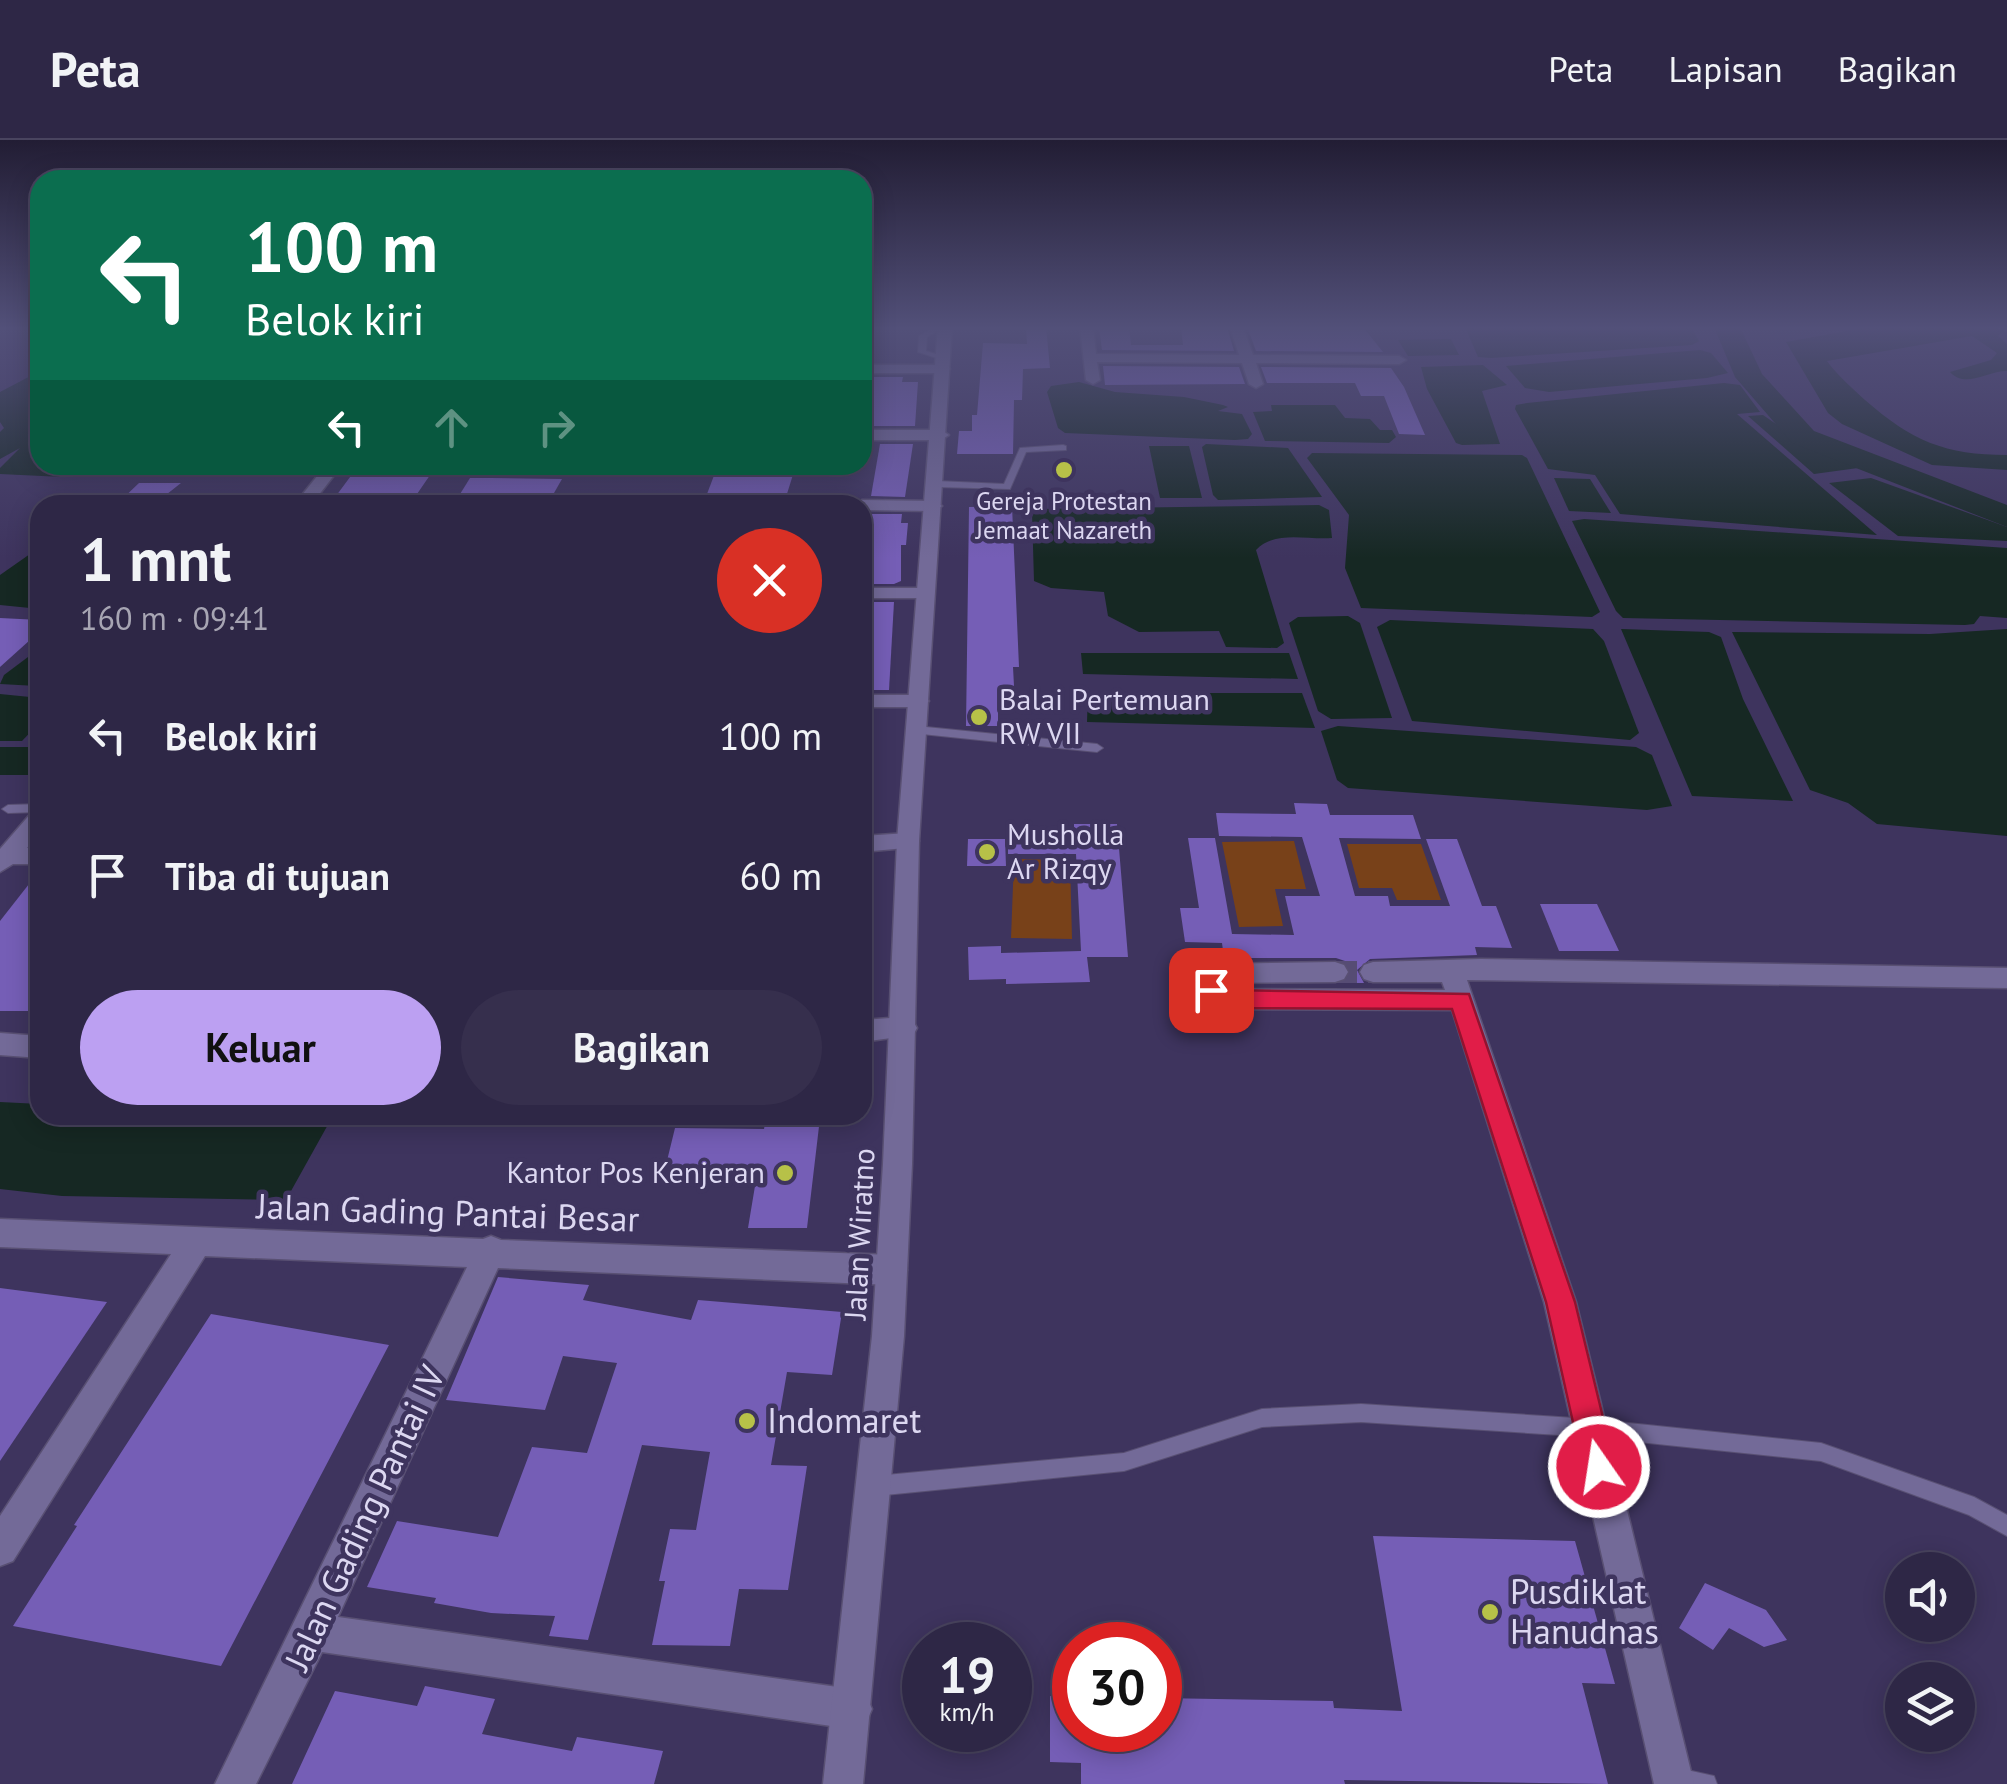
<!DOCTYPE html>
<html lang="id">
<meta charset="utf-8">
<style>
:root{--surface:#2e2746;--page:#362f4d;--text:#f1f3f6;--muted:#a7a5b3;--line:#49445f;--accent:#bca0f2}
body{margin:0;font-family:"PT Sans",sans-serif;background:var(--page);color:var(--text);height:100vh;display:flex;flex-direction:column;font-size:38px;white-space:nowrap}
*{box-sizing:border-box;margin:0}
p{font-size:32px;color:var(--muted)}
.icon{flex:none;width:55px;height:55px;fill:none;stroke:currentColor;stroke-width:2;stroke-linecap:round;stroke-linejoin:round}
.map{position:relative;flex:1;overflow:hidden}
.side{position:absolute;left:30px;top:355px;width:842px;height:630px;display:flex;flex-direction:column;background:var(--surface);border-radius:30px;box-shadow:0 5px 25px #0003,0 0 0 2px var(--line)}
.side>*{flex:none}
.hud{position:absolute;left:30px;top:30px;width:842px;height:305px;border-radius:30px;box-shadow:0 5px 25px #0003,0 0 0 2px var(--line);background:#0b6e4f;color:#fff;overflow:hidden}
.buttons{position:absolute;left:1885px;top:1412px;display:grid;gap:20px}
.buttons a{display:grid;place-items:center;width:90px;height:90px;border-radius:50%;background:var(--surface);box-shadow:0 5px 25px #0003,0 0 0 2px var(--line);font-size:50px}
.speed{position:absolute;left:902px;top:1482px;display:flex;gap:20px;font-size:50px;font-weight:700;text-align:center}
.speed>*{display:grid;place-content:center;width:130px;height:130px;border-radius:50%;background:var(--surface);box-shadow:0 5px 25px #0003,0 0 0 2px var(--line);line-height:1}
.speed small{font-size:25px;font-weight:400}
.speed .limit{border:15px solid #d22;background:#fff;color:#111}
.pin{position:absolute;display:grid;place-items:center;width:85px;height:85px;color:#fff;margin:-42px;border-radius:20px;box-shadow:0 5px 15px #0006}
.me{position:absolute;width:110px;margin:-55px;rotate:347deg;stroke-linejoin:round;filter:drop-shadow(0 0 8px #0008)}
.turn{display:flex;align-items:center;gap:35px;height:210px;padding:0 50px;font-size:45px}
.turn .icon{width:130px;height:130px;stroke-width:2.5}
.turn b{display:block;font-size:70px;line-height:85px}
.lanes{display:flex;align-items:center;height:95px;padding:0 50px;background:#0003;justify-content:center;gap:50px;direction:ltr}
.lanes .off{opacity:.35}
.round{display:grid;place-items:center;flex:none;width:105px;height:105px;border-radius:52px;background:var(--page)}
.headline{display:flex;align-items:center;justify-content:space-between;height:170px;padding:0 50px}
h1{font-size:60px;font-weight:600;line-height:75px}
.action{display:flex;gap:20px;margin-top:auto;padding:20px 50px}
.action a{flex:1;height:115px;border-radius:60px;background:var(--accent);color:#111;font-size:40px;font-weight:600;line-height:115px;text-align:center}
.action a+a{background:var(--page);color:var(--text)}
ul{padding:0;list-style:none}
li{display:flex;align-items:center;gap:30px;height:140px;padding:0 50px}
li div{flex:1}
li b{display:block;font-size:38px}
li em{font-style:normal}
header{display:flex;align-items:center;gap:60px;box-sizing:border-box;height:140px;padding:0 50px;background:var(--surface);border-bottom:2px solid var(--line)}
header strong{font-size:48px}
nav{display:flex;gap:55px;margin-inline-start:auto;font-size:35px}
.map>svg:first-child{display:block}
.green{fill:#784119}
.water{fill:#162823}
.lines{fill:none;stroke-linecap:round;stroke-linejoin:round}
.river{fill:#162823;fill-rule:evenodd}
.building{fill:#755eb6}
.street-tunnel{stroke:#564c74;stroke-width:22;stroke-dasharray:22 11;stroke-linecap:butt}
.lane-casing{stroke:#595073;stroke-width:2}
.street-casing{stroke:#595073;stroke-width:3}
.secondary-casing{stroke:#595073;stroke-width:3}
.path{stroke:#8880a3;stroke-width:2.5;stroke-dasharray:5 2.5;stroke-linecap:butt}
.lane{fill:#736a98;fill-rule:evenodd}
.street{fill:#736a98;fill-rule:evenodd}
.secondary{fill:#736a98;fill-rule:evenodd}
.route{fill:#e11d48;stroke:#92132f;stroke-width:2.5}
.poi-dot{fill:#b7c148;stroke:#3e345e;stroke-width:4}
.labels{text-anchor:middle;stroke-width:9;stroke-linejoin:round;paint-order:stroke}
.far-poi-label{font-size:25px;fill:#dcd7f1;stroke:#3e345e}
.poi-label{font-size:30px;fill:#dcd7f1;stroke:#3e345e;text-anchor:start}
.street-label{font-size:30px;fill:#dcd7f1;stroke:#3e345e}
.near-street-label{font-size:35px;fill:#dcd7f1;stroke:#3e345e}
.near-poi-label{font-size:35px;fill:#dcd7f1;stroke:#3e345e;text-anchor:start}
</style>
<header>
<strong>Peta</strong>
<nav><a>Peta</a><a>Lapisan</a><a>Bagikan</a></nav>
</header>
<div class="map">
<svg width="2007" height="1644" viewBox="0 0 2007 1644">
<rect width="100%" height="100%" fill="#3e345e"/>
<g class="green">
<polygon points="1294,701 1306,749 1275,749 1283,786 1239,787 1222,702"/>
<polygon points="1347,704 1421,704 1441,760 1397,760 1392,748 1359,748"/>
<polygon points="1014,719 1070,720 1072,799 1011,798"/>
</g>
<g class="water">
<polygon points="1465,187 1691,187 1699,201 1692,205 1491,218 1478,217"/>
<path d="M1869 187H2007L1998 196 2007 204V231C1986 231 1966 249 1950 232L1991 220 1997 213 1972 196 1827 221C1837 235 1852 248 1865 260 1912 301 1945 315 2007 315V330L1932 325 1842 284 1828 273 1786 202Z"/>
<polygon points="1451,199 1459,215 1408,216 1398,200"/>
<polygon points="1700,210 1711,213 1728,233 1707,238 1549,252 1525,248 1506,226"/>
<polygon points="1483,225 1507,245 1482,251 1500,304 1462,305 1456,303 1427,249 1421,227"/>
<polygon points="40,231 40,295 28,302 40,299 40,325 93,325 63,337 0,334 0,328 20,308 0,319 0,292 4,288 0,282 0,252"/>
<polygon points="1079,242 1115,252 1184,257 1223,265 1228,267 1218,271 1242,274 1252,294 1248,299 1235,300 1065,293 1058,288 1047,252 1051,246"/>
<polygon points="1724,243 1740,245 1760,272 1737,274 1877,395 1620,374 1595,335 1548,329 1515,269 1516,265 1527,263"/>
<polygon points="1271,265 1335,265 1345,278 1370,279 1380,290 1392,290 1396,297 1389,303 1265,301 1253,272 1272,271"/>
<polygon points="1763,275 1801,301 1858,328 1814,334 1748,276"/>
<polygon points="1206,304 1288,308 1322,357 1218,360 1213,355 1202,307"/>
<polygon points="1149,306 1189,306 1202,358 1160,358"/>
<polygon points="1312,313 1522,315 1527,318 1600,472 1592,477 1361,468 1345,428 1349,375 1307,318"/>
<path d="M139 325H259C241 342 182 335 156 335L151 327Z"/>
<polygon points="1554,338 1590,339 1611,373 1569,371"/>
<polygon points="1871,338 2007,387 2007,401 1898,396 1829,343"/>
<path d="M1319 365 1329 370 1332 398C1306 400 1275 390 1256 410L1284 503 1277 508 1226 507 1219 491 1139 492 1108 476 1104 452 1051 448 1034 441 1032 372 1038 369Z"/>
<polygon points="1584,379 2007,408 2007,478 1980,476 1974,484 1965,485 1623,478 1616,471 1572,381"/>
<polygon points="40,407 40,469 0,465 0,435"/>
<polygon points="1348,476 1360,483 1392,578 1331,579 1318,571 1289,483 1298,477"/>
<polygon points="1390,480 1593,489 1604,501 1639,593 1630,600 1412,581 1377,487"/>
<polygon points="1621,489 1709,492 1721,497 1743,559 1793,661 1692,656"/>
<polygon points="2007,489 2007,696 1877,684 1848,663 1810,650 1732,492 1930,494"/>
<polygon points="40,508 37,546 0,544 4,535"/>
<polygon points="1081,513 1289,513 1298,539 1083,534"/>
<polygon points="1088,553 1302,553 1315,588 1087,582"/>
<polygon points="0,554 40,558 40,582 22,601 0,601"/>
<polygon points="1338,586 1636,607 1652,615 1672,666 1647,670 1348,648 1337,640 1321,591"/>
<polygon points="0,607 40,607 40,629 34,635 0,635"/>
<polygon points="0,962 40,964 40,975 234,975 330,981 286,1060 62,1056 0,1049"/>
</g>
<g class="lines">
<polygon class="river" points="1714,187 1740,187 1762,234 1814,291 2007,365 2007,387 1792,303 1735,237"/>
</g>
<g class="building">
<polygon points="1026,187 1046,187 1050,228 1023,229 1022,260 1014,260 1013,314 957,314 959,291 972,291 972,275 977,275 983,203 1027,204"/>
<polygon points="1099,187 1129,187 1131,205 1183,205 1181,187 1227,187 1234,211 1102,210"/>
<polygon points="1363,187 1383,212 1256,211 1248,189"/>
<polygon points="1103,226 1239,227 1245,244 1105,245"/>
<polygon points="1261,227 1391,228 1404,247 1425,295 1399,294 1384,256 1361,256 1355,243 1267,243"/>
<polygon points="862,237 903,237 902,242 918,242 915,286 862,286"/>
<polygon points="880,304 913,304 905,357 871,356"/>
<polygon points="407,325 437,325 417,354 336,356 353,333 402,332"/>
<polygon points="718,325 796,325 786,357 707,354"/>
<polygon points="470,338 491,338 562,339 550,360 457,359"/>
<polygon points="139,343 181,343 162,358 160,365 116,365"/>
<polygon points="1012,366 1019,527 1013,527 1015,565 998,565 998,586 966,586 969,367"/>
<polygon points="870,374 902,374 901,383 908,383 906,405 901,405 901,441 894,444 862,444"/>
<polygon points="862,462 894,462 889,550 862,550"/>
<polygon points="0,478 40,480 40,491 0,527"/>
<polygon points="1294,663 1327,664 1330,675 1413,675 1421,699 1339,698 1355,756 1388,756 1390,766 1450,766 1426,699 1457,699 1482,766 1496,766 1512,808 1475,807 1477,815 1370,819 1357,830 1364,843 1344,843 1351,830 1345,821 1336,818 1224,818 1222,803 1185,802 1180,768 1199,768 1188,698 1215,698 1232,794 1294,795 1285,756 1320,756 1302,697 1219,696 1216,673 1296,674"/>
<polygon points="1074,684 1117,684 1128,817 1087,817 1090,842 1006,844 1006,839 969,840 968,807 1001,806 1001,813 1081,811 1076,714 1008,714 1008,689 1074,689"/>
<polygon points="968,699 1005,699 1006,726 967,726"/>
<polygon points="40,730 40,871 0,871 0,781"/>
<polygon points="1540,764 1597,764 1619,811 1559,811"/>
<polygon points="766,978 820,978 807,1088 748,1088 757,1034 664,1033 675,988 764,989"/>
<polygon points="498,1137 589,1145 583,1160 691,1180 698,1160 842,1172 832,1235 787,1232 771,1325 807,1326 788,1450 739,1449 730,1506 652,1505 665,1441 659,1441 670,1389 696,1390 710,1312 642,1305 588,1500 549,1496 555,1476 491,1473 434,1463 436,1458 367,1447 397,1381 498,1397 532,1307 587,1313 617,1223 563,1216 545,1270 446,1260"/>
<polygon points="0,1148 107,1162 0,1321"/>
<polygon points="211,1174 389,1205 221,1526 13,1486 77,1386 74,1385"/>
<polygon points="1373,1396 1575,1401 1615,1544 1582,1543 1608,1644 1344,1640 1345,1644 1081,1644 1081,1623 1050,1622 1050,1556 1075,1556 1075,1590 1160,1590 1160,1558 1333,1561 1334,1568 1402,1571"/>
<polygon points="1705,1443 1766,1470 1787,1500 1764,1507 1729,1488 1713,1510 1679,1488"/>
<polygon points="425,1546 495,1559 482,1594 572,1611 577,1597 663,1611 654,1644 292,1644 335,1551 417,1566"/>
</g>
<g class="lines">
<polyline class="street-tunnel" points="1335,832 1373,832"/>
<defs>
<g id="lane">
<polygon points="935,187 944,187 927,197 926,211 946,217 946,221 918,212 919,196"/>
<polygon points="1063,305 1066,306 1066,310 1026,312 1010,349 937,347 933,344 937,341 1004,344 1020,308"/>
<polygon points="168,359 191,362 196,365 165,364 165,360"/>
<polygon points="916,586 1097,604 1103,608 1097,612 912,593 912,587"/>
<polygon points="40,664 40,672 8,673 2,669 8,665"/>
<polygon points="1361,1264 1590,1279 1821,1303 1974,1357 2007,1375 2007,1396 1969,1375 1821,1321 1590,1297 1361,1282 1262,1287 1124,1331 875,1356 868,1353 865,1346 868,1339 875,1336 1124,1313 1262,1269"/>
<polygon points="1678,1628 1714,1636 1717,1644 1669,1644 1667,1639 1670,1631"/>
</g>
<g id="street">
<polygon points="1080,187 1093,187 1096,214 1239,215 1230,187 1243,187 1253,215 1399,216 1406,220 1399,224 1256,223 1263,244 1256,248 1249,244 1242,223 1097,222 1100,240 1093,244 1086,240"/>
<polygon points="862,225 943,225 950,229 943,233 862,233"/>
<polygon points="862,290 941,290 949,295 941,300 862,300"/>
<polygon points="326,325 342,325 311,365 294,365"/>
<polygon points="862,360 934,361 942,366 934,371 862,370 862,365 854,365"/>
<polygon points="862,448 925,448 934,453 925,458 862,458"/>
<polygon points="862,555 919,555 929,561 919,567 862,567"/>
<polygon points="40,669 40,692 27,708 40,708 40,724 13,724 0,732 0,709 32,672"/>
<polygon points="908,693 919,701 916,707 862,712 862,696"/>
<polygon points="1481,819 2007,828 2007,848 1467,840 1576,1162 1694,1644 1654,1644 1544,1162 1452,870 1224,869 1202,857 1196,843 1205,827 1214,824 1335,822 1344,825 1348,832 1344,839 1335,842 1222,843 1229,849 1445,850 1442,842 1373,842 1364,839 1360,832 1364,825 1373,822"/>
<polygon points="904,877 913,881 917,888 913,895 862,902 862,880"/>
<polygon points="0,893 40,896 40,918 0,915"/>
<polygon points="0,1079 483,1099 491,1096 501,1100 892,1115 903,1120 907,1130 903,1140 892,1145 498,1128 338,1477 852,1549 866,1555 872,1569 866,1583 852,1589 322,1512 256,1644 215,1644 467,1127 205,1116 13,1421 0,1426 0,1376 171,1114 0,1107"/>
</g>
<polygon id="secondary" points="938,187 952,187 919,701 912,1024 904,1196 863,1644 823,1644 872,1196 883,1024 897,701"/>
</defs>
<use href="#lane" class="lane-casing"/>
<use href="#street" class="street-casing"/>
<use href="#secondary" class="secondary-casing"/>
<polyline class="path" points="1998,187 2007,191"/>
<use href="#lane" class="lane"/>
<use href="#street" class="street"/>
<use href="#secondary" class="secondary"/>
</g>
<linearGradient id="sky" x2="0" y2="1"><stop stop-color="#221d34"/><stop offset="0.45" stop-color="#525079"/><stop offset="1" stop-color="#525079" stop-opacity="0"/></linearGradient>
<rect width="2007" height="418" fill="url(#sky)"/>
<polygon class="route" points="1211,841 1228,850 1469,854 1575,1162 1615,1327 1610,1338 1599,1343 1588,1338 1583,1327 1546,1162 1452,869 1224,868 1203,856 1199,850"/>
<g class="poi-dot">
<circle cx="1064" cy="330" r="10"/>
<circle cx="979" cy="577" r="10"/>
<circle cx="987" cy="712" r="10"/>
<circle cx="785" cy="1033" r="10"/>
<circle cx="747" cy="1281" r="10"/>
<circle cx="1490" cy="1472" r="10"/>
</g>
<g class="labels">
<g class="far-poi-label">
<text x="1064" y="370">Gereja Protestan<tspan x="1064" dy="29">Jemaat Nazareth</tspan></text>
</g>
<g class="poi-label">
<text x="999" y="570">Balai Pertemuan<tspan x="999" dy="34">RW VII</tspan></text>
<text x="1007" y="705">Musholla<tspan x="1007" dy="34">Ar Rizqy</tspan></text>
<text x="765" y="1043" text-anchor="end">Kantor Pos Kenjeran</text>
</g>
<g class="street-label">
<text transform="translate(860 1094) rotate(-87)" y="10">Jalan Wiratno</text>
</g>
<g class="near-street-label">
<text transform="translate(448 1073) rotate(2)" y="12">Jalan Gading Pantai Besar</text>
<text transform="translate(365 1378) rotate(-65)" y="12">Jalan Gading Pantai IV</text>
</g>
<g class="near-poi-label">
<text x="767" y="1293">Indomaret</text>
<text x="1510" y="1464">Pusdiklat<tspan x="1510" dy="40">Hanudnas</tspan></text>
</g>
</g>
</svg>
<div class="buttons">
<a><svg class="icon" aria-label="sound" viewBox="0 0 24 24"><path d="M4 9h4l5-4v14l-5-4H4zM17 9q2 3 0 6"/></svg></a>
<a><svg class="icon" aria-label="layers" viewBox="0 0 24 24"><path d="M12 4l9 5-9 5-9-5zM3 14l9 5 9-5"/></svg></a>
</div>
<div class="speed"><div>19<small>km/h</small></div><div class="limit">30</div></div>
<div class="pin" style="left:1211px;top:850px;background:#d93025"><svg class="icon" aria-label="arrive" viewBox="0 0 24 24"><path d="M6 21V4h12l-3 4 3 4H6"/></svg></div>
<svg class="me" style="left:1599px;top:1327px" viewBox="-20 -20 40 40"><circle r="17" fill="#e11d48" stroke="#fff" stroke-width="3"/><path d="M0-11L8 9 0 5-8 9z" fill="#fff"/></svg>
<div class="hud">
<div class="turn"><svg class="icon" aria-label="left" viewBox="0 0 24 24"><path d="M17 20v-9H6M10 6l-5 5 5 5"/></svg><div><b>100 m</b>Belok kiri</div></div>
<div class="lanes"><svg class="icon" aria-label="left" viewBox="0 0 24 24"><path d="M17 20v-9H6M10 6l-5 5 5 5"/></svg><svg class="icon off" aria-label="ahead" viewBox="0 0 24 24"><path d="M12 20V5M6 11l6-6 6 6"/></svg><svg class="icon off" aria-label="right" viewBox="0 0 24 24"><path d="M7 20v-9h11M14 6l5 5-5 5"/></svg></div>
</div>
<section class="side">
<div class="headline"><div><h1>1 mnt</h1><p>160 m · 09:41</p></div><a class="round" style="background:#d93025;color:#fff"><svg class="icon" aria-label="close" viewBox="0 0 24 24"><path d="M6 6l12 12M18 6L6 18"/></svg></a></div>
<ul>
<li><svg class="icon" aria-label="left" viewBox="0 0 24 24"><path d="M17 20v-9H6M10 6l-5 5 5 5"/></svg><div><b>Belok kiri</b></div><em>100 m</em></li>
<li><svg class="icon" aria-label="arrive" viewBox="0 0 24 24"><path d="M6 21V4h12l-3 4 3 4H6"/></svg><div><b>Tiba di tujuan</b></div><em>60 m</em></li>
</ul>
<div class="action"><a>Keluar</a><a>Bagikan</a></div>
</section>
</div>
